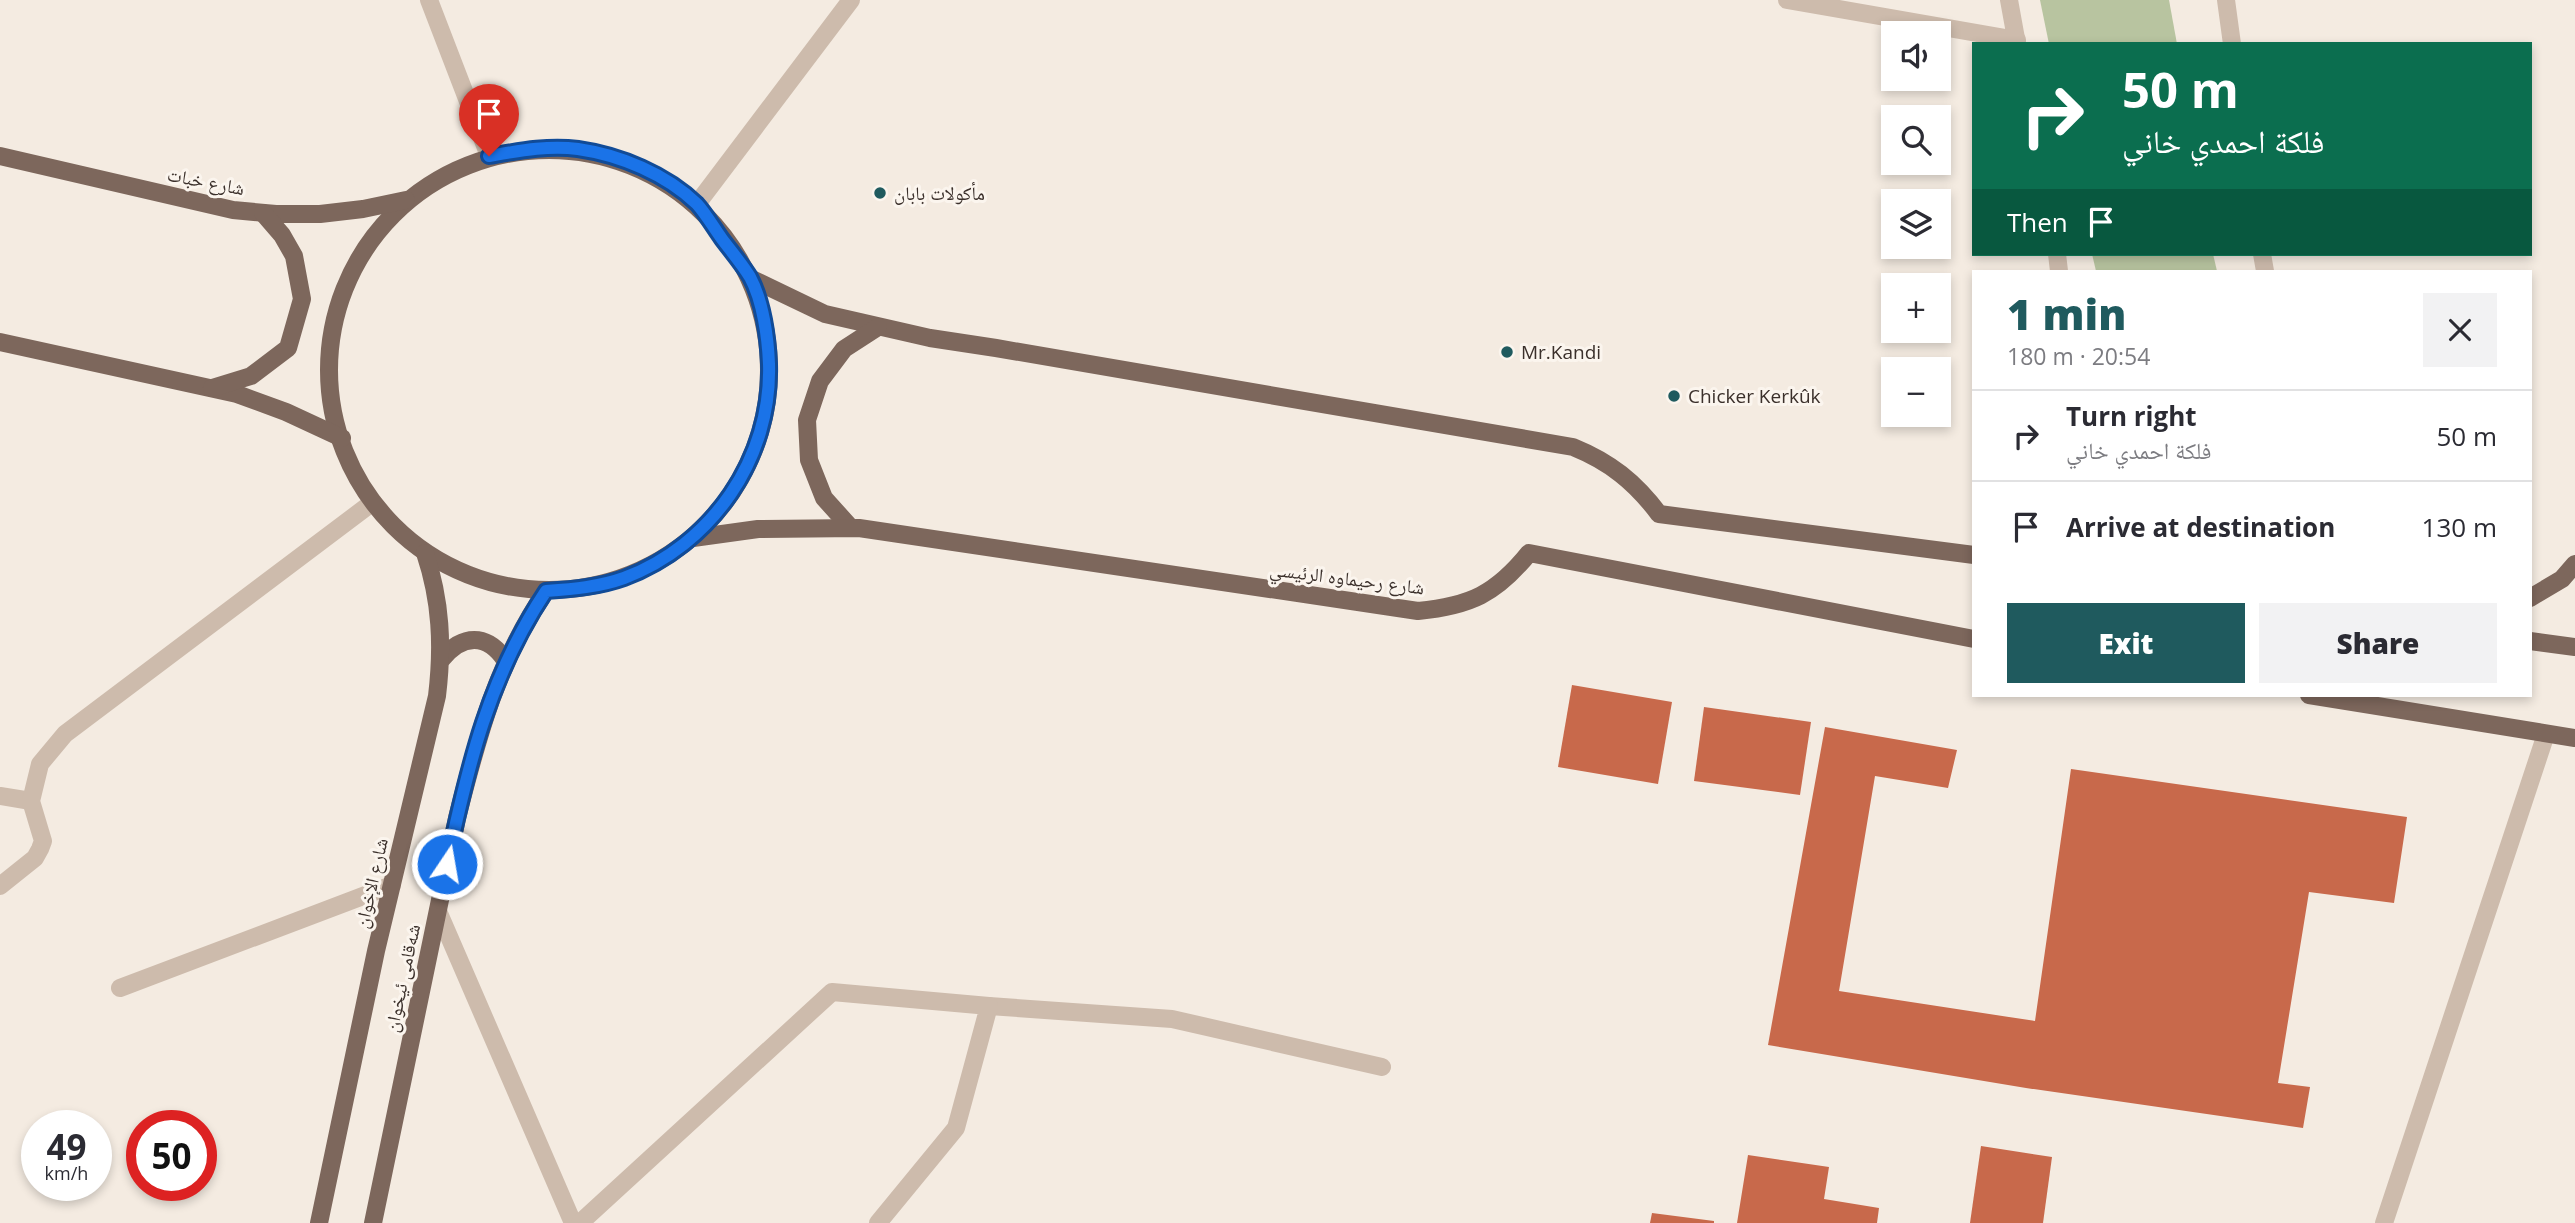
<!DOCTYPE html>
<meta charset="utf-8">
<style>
:root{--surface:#fff;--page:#f2f2f3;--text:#2b2b33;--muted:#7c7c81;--line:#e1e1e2;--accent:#1f5a5e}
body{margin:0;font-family:"Open Sans","Noto Naskh Arabic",sans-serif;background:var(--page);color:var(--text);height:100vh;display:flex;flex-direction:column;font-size:26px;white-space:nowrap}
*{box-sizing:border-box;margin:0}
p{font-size:23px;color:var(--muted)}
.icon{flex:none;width:38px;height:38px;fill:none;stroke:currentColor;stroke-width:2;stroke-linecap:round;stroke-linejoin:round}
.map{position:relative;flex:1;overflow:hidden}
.sheet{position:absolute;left:1972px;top:270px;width:560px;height:427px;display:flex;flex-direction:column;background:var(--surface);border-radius:0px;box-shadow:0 4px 10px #0003}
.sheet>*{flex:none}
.guide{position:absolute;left:1972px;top:42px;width:560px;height:214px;border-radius:0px;box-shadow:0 4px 10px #0003;background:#0b6e4f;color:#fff;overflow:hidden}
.buttons{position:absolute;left:1881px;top:21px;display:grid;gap:14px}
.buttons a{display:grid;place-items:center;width:70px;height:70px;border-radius:0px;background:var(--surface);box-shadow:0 4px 10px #0003;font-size:35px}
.speed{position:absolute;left:21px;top:1110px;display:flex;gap:14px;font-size:35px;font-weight:700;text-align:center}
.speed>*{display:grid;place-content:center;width:91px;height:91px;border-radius:50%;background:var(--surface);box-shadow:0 4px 10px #0003;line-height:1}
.speed small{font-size:18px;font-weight:400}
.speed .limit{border:10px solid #d22;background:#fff;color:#111}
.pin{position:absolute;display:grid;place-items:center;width:60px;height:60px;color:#fff;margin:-72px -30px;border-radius:50% 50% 50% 0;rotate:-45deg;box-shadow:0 0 7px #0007}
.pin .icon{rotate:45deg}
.me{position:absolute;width:77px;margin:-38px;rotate:12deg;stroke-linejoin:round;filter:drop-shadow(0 0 5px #0008)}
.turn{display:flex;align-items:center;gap:24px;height:147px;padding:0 35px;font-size:32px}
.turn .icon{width:91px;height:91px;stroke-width:2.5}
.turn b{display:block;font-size:49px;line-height:60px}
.then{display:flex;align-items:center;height:66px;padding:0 35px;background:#0003;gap:14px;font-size:26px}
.round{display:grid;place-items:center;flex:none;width:74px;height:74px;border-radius:0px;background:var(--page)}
.head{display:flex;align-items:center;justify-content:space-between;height:119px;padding:0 35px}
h1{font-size:42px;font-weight:800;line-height:52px;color:var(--accent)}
.button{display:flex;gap:14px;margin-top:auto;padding:14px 35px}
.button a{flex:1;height:80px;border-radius:0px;background:var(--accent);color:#fff;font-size:28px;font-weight:800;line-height:80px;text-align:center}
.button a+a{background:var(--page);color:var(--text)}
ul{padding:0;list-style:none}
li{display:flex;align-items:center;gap:21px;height:91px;padding:0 35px;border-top:2px solid var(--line)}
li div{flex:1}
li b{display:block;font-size:26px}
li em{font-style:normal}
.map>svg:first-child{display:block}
.green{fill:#b8c4a0}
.building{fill:#c8694b}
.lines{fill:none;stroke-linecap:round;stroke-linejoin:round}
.minor{stroke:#cdbbac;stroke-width:18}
.major{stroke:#7d675c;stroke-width:18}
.route-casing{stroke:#114b97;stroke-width:18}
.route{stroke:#1a73e8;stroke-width:12}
.poi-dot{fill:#1f5a5e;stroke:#fbf5ee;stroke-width:2.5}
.labels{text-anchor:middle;stroke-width:6;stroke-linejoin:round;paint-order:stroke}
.street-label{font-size:19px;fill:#3b302b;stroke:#fbf5ee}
.poi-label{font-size:19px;fill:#3b302b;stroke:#fbf5ee;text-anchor:start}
</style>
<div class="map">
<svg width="2575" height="1223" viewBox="0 0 2575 1223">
<rect width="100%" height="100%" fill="#f4ebe1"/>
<g class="green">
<polygon points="2040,0 2169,0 2177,44 2049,44"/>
<polygon points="2092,254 2213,254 2217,271 2096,271"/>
</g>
<g class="building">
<polygon points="1572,685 1672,702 1658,784 1558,767"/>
<polygon points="1704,707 1811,722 1800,795 1694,781"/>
<polygon points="1825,727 1957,750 1948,788 1875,776 1839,991 2035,1021 2071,769 2407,817 2394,903 2309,892 2278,1083 2310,1087 2303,1128 2026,1088 1768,1045"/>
<polygon points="1981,1146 2052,1157 2043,1223 1970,1223"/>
<polygon points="1748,1155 1829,1167 1824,1199 1879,1208 1877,1223 1737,1223"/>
<polygon points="1652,1213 1714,1221 1714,1223 1650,1223"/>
</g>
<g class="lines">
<g class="minor">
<polyline points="429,0 489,156"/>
<polyline points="1787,0 2017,40"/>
<polyline points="2009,0 2017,44"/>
<polyline points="2226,0 2232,44"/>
<polyline points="697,204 851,0"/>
<polyline points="2057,254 2059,271"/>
<polyline points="2262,254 2265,271"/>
<polyline points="0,796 31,801"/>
<polyline points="0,886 35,858 40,849 43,841 31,801 40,764 65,734 373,502"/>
<polyline points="438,911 573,1223"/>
<polyline points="120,988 392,885"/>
<polyline points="989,1006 1172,1019 1382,1067"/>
<polyline points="580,1223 832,992 989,1006 956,1128 878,1223"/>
<polyline points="2384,1223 2546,734"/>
</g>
<g class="major">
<circle cx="549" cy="370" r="220"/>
<polyline points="0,156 233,210 276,214 320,214 363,209 406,200"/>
<path d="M750 278 825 314 930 338 996 348 1573 447C1610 462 1635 482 1659 514L1974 555"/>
<polyline points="0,342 237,394 286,412 342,438"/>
<polyline points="212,388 251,376 288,348 302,299 294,256 282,235 263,213"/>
<polyline points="851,528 824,498 809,460 807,420 820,381 844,349 878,327"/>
<path d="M693 538 758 529 859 528 1418 611C1470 606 1496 594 1529 553L1974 639"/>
<polyline points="2530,598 2562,579 2575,564"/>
<polyline points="2530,641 2575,647"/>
<path d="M442 659C462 634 487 633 505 660"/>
<polyline points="2309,695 2575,738"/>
<path d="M319 1223 376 951 437 696C443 646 441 601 425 553"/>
<path d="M373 1223 457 818C478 735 497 663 546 591"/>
</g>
</g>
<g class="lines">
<defs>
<path id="route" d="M447 864C468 765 489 677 546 591 573 589 599 587 624 578 712 545 772 458 769 364 768 338 763 301 750 277 742 264 731 251 722 239 714 228 706 214 697 204 666 174 620 155 578 149 548 145 518 151 489 156"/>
</defs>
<use href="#route" class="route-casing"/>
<use href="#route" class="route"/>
</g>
<g class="poi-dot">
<circle cx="880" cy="193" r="7"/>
<circle cx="1507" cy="352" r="7"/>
<circle cx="1674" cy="396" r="7"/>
</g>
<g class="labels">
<g class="street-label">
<text transform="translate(206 181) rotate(11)" y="7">شارع خبات</text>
<text transform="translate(1347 578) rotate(7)" y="7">شارع رحيماوه الرئيسي</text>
<text transform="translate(371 883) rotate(-77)" y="7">شارع الإخوان</text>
<text transform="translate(402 978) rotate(-78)" y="7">شەقامی ئیخوان</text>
</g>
<g class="poi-label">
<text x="894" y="200">مأكولات بابان</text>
<text x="1521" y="359">Mr.Kandi</text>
<text x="1688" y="403">Chicker Kerkûk</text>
</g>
</g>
</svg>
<div class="buttons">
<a><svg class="icon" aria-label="sound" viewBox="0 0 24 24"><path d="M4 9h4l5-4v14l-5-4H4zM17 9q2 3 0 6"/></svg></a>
<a><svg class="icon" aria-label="search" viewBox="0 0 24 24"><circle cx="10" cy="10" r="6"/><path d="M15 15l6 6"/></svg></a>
<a><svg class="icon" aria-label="layers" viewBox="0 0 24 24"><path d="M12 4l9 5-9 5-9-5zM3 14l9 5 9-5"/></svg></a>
<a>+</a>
<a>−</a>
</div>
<div class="speed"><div>49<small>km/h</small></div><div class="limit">50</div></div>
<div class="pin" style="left:489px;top:156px;background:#d93025"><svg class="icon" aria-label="arrive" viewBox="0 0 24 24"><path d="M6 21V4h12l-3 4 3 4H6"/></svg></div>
<svg class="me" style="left:447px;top:864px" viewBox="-20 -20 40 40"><circle r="17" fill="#1a73e8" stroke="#fff" stroke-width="3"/><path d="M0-11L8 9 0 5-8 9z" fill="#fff"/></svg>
<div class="guide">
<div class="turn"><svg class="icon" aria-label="right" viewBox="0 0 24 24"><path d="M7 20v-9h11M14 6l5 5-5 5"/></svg><div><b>50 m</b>فلكة احمدي خاني</div></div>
<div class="then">Then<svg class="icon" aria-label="arrive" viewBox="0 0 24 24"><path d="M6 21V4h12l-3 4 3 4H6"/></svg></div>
</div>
<section class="sheet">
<div class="head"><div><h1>1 min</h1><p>180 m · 20:54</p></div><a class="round"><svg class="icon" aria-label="close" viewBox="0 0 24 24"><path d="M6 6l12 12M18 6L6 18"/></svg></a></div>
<ul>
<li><svg class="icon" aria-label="right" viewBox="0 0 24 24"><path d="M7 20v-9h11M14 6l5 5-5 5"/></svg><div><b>Turn right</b><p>فلكة احمدي خاني</p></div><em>50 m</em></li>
<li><svg class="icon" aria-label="arrive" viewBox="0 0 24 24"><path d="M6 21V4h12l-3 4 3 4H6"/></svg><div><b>Arrive at destination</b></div><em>130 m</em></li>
</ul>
<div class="button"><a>Exit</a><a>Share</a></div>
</section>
</div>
